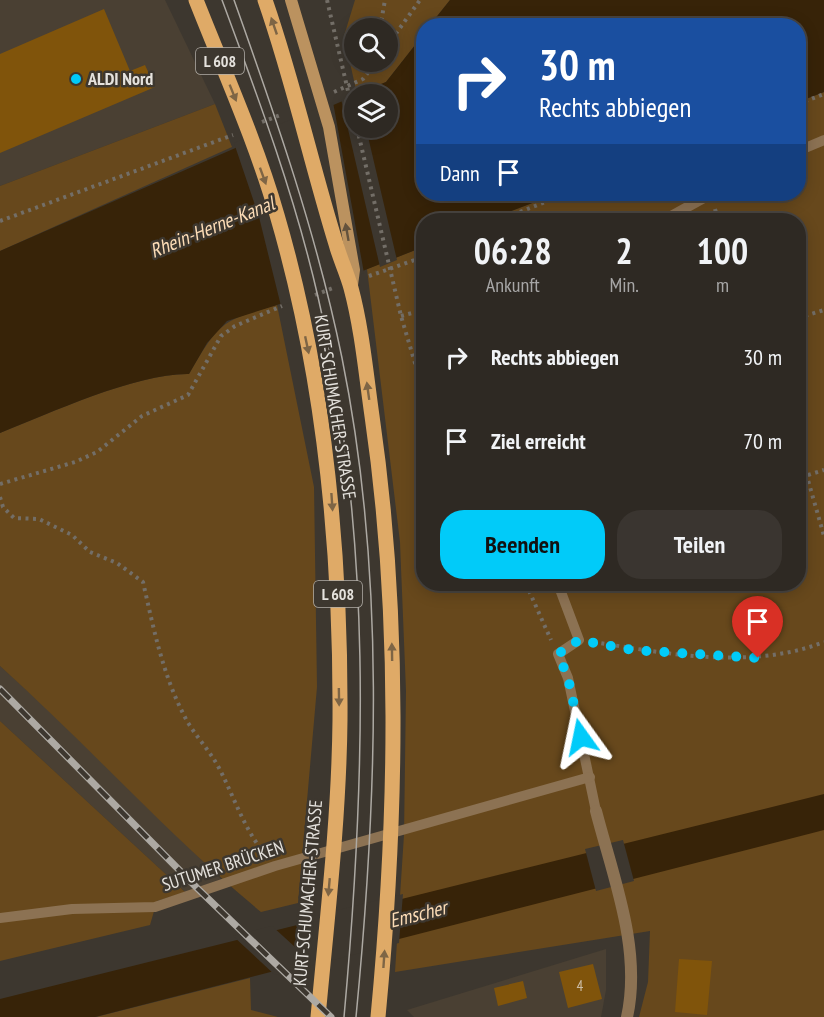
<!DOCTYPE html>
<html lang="de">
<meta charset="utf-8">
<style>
:root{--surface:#2e2923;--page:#3a3530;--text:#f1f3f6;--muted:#a7a6a6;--line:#494541;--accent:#01cbf9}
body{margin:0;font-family:"PT Sans Narrow",sans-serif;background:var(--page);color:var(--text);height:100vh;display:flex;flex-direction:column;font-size:22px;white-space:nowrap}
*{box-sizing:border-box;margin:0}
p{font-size:20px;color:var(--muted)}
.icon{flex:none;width:33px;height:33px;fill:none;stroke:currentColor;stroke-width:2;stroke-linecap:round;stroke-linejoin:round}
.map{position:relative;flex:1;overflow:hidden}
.side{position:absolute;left:416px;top:213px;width:390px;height:378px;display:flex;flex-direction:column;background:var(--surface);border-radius:24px;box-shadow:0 3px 15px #0003,0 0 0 2px var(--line)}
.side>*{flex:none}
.guide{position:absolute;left:416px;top:18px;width:390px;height:183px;border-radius:24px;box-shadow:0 3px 15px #0003,0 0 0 2px var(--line);background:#1a4fa0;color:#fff;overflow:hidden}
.tools{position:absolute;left:344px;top:18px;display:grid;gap:12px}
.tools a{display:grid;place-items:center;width:54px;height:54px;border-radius:50%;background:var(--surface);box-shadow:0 3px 15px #0003,0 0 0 2px var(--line);font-size:30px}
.pin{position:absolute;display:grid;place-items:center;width:51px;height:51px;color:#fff;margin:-62px -26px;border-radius:50% 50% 50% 0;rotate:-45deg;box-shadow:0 0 6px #0007}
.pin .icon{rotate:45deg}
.me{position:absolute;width:66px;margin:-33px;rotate:348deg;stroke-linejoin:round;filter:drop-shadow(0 0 4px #0008)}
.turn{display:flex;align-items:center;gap:21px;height:126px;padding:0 24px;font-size:27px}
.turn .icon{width:78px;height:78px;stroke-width:2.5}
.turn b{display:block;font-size:42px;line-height:51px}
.then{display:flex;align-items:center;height:57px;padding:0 24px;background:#0003;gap:12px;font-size:22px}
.eta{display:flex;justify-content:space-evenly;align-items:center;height:102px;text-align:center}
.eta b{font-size:36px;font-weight:700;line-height:42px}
.button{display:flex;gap:12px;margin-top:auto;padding:12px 24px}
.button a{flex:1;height:69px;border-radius:24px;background:var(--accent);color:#111;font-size:24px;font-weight:700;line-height:69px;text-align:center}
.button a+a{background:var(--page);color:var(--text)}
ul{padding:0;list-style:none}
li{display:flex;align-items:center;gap:18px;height:84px;padding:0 24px}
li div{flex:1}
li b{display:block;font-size:22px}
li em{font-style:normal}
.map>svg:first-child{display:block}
.built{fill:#4a4033}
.green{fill:#67481c;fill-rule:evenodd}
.water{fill:#372308}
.pier{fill:#3d372f}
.building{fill:#80540b}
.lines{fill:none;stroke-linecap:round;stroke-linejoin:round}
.path{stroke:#736e67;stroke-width:4;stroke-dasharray:3 4.5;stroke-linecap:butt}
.lane{stroke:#8c7253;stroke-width:10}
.street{stroke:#8c7253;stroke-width:12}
.secondary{stroke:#bb925f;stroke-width:12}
.primary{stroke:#dfaa67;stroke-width:15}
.tram{stroke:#ada9a3;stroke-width:1.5}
.rail-casing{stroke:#ada9a3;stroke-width:7}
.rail{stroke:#3d372f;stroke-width:4.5;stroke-dasharray:14;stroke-linecap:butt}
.oneway{fill:#7e6545}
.oneway2{fill:#63523d}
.route{stroke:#01cbf9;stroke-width:10;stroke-dasharray:0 18}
.poi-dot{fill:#01cbf9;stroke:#3d372f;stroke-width:2}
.labels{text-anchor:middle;stroke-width:5;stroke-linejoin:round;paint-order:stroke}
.number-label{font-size:15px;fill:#ccbea8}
.shield{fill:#3d372f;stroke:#b3afa9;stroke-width:1.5}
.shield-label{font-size:16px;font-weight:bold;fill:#e5e2dd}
.poi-label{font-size:18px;font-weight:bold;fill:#e5e2dd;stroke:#3d372f;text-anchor:start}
.street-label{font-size:18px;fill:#e5e2dd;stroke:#3d372f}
.water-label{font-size:20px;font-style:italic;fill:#fcdcb6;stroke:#3d372f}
</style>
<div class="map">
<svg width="824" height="1017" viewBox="0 0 824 1017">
<rect width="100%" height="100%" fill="#3d372f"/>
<g class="built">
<polygon points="0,0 165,0 215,104 0,186"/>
<polygon points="0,666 61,721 221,879 185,892 0,721"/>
<polygon points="606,949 606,990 601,1017 414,1017 407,1010"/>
</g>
<g class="green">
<path d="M355 0H450L430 25 423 26V35L386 82 357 94 344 36ZM354 28H387V62H354Z"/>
<polygon points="824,92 824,1017 639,1017 648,982 650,931 395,972 404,835 406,691 400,542 367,269 423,247 423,584 798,584 798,220 488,220 556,194 798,194 798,102"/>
<polygon points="215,104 232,147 0,251 0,186"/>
<path d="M277 305 314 487 317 687 298 903 261 912C169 836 89 746 0 666V433C50 413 137 373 189 374 219 323 220 321 277 305Z"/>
<polygon points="0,721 185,892 157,901 150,925 0,961"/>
<polygon points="250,978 251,1010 278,1017 96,1017"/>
</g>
<g class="water">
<polygon points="450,0 824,0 824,92 798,102 798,26 430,25"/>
<path d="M423 35V194H556L488 220H423V247L277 305 227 321 207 343 189 374C137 373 50 413 0 433V251L354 96V128H387V94H357L386 82Z"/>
<polygon points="824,794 824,830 95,1017 0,1017 0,999"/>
</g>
<g class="pier">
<polygon points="357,91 358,94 354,94 354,128 366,128 397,260 380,267 341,99"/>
<polygon points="333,102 364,273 281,306 259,217 234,143"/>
<polygon points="623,840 634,881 596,891 585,849"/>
<polygon points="403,894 399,943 275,975 233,936 272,926 295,947 298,920"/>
</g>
<g class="building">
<polygon points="104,9 130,71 145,65 155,87 0,153 0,54"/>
<polygon points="679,959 712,961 707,1015 675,1012"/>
<polygon points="593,964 602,999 568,1008 559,972"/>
<polygon points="523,981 527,998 498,1006 494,988"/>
</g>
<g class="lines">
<g class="path">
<polyline points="327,0 354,117"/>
<polyline points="380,28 385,0"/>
<polyline points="387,46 420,0"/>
<polyline points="334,92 363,79 376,62"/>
<polyline points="798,104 824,94"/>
<polyline points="262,122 283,114"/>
<polyline points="357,128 401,316 423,390"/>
<polyline points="715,209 718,220"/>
<polyline points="499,220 566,194"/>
<polyline points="0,221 233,135"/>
<polyline points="369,276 423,257"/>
<polyline points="315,295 333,288"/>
<polyline points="401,316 423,310"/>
<polyline points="798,318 824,310"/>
<polyline points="798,445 824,536"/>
<polyline points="808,475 824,470"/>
<polyline points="0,484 75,462 97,452 142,416 188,395 221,336 235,326 282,306"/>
<path d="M0 497 3 507 14 518 39 519 72 535 90 552 117 563 143 582C154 630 163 677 187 721 197 738 211 752 220 770 235 799 244 829 265 854"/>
<polyline points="526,584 551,640"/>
<path d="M594 642C668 654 752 670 824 642"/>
</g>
<g class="lane">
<polyline points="798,151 824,140"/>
<polyline points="664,220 711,194"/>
<polyline points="558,584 579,640 558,654 568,678 596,811"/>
<polyline points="0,918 72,909 155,907 275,866 590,777"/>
</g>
<path class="street" d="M596 811C613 877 642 949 627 1017"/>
<polyline class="secondary" points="291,0 329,127 354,270 352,285"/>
<g class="primary">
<path d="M196 0C224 71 256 142 277 215 325 379 341 550 340 720 339 819 327 919 318 1017"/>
<path d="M265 0C293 80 311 163 336 244 340 259 347 273 351 288 362 329 366 374 372 416 401 615 397 817 378 1017"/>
</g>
<g class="tram">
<path d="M222 0C258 97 295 196 318 297 373 534 366 776 344 1017"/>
<path d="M234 0C276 118 317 235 342 358 386 575 377 799 356 1017"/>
</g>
<defs>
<polyline id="rail" points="0,689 197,888 331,1017"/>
</defs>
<use href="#rail" class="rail-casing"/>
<use href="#rail" class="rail"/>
</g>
<defs><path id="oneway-solid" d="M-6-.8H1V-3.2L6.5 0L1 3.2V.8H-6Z" transform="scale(1.5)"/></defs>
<g class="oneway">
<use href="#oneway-solid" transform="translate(274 26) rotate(-109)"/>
<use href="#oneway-solid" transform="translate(233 93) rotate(68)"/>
<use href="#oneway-solid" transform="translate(263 176) rotate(70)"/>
<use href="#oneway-solid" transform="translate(307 345) rotate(78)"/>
<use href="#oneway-solid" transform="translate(368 391) rotate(-98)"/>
<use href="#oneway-solid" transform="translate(332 502) rotate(86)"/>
<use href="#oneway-solid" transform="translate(392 652) rotate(-91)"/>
<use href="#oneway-solid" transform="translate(339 697) rotate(89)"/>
<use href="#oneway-solid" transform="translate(329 887) rotate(95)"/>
<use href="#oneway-solid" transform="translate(384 959) rotate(-86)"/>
</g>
<use class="oneway2" href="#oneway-solid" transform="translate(347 232) rotate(-100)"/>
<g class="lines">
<polyline class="route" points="581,737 568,678 558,654 579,640 632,650 758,658"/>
</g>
<circle class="poi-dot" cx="76" cy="79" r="6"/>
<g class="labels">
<g class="number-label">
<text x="580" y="991">4</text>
</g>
<g class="shield">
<rect x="196" y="48" width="48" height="26" rx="4.5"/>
<rect x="314" y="581" width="48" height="26" rx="4.5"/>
</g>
<g class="shield-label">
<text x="220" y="67">L 608</text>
<text x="338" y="600">L 608</text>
</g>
<g class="poi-label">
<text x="88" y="85">ALDI Nord</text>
</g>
<g class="street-label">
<text transform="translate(335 407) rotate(81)" y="6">KURT-SCHUMACHER-STRASSE</text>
<text transform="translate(223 866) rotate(-18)" y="6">SUTUMER BRÜCKEN</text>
<text transform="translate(308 893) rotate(-85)" y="6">KURT-SCHUMACHER-STRASSE</text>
</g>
<g class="water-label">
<text transform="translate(212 227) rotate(-22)" y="7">Rhein-Herne-Kanal</text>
<text transform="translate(418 914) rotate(-14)" y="7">Emscher</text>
</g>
</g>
</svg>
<div class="tools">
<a><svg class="icon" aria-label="search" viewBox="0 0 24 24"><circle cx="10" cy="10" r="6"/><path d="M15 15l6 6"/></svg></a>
<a><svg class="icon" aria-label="layers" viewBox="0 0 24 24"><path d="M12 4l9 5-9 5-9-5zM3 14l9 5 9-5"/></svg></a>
</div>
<div class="pin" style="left:758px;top:658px;background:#d93025"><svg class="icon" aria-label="arrive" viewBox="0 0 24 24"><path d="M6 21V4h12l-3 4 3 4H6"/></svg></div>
<svg class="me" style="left:581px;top:737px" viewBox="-20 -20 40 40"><path d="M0-17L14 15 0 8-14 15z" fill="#01cbf9" stroke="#fff" stroke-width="4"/></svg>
<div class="guide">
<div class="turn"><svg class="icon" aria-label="right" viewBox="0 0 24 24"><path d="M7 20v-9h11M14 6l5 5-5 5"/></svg><div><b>30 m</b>Rechts abbiegen</div></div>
<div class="then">Dann<svg class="icon" aria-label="arrive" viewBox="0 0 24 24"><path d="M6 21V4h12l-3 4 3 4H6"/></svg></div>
</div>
<section class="side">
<div class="eta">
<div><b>06:28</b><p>Ankunft</p></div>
<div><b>2</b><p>Min.</p></div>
<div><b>100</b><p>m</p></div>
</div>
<ul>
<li><svg class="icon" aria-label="right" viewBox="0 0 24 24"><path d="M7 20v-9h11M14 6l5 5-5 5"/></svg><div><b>Rechts abbiegen</b></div><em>30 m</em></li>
<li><svg class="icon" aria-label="arrive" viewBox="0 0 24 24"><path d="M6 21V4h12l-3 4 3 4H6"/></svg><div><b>Ziel erreicht</b></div><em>70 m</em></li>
</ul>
<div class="button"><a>Beenden</a><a>Teilen</a></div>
</section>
</div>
